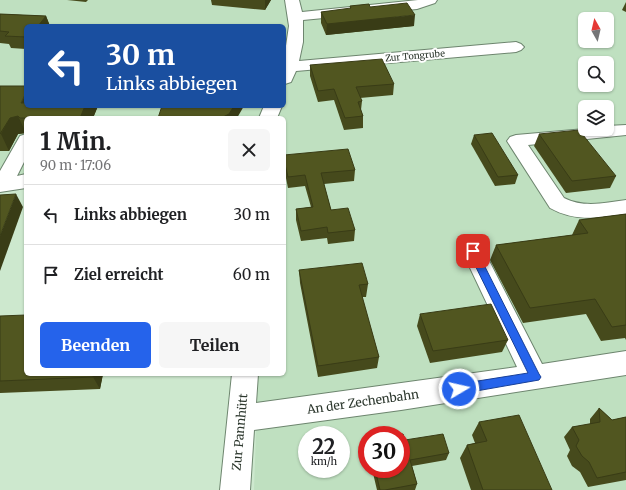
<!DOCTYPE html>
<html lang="de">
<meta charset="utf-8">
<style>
:root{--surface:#fff;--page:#f6f6f6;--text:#202124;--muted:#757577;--line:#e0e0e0;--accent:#2563eb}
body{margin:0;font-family:Merriweather,serif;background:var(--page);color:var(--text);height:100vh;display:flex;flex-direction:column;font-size:15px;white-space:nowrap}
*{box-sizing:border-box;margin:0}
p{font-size:13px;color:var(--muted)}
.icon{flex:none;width:22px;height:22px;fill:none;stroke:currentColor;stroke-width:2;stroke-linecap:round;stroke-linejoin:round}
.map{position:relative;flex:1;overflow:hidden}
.panel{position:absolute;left:24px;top:116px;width:262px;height:260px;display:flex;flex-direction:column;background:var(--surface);border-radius:6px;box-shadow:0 1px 3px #0004}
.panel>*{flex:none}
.hud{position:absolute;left:24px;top:24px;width:262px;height:84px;border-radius:6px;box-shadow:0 1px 3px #0004;background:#1a4fa0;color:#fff;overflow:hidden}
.needle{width:26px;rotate:352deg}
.buttons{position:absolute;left:578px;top:12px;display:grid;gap:8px}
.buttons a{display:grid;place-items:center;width:36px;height:36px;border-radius:6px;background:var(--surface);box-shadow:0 1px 3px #0004;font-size:20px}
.speed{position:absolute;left:298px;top:426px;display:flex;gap:8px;font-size:20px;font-weight:700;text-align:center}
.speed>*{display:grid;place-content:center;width:52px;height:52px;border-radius:50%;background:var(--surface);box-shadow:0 1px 3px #0004;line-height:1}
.speed small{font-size:10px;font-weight:400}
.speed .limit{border:6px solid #d22;background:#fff;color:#111}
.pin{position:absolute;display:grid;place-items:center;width:34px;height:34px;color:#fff;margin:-17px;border-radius:8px;box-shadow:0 2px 6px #0006}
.me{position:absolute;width:44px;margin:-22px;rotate:81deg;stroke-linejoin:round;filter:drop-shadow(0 0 3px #0008)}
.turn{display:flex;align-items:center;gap:14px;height:84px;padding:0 16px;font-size:18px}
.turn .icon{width:52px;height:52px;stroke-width:2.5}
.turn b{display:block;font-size:28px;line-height:34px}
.round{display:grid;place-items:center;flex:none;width:42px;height:42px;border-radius:6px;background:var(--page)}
.head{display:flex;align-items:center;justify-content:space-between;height:68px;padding:0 16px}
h1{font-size:24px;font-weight:700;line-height:30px}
.cta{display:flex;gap:8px;margin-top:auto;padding:8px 16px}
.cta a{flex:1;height:46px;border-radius:6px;background:var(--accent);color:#fff;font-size:16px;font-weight:700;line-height:46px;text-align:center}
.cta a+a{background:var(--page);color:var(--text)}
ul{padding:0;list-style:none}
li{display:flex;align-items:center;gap:12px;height:60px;padding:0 16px;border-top:1px solid var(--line)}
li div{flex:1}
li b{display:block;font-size:15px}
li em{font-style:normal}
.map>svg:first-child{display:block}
.built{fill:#bfe0c0;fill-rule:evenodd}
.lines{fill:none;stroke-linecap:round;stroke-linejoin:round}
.minor-casing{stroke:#6d856e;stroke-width:2}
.minor{fill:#fff;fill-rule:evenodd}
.wall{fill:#464a1c}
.shaded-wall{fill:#393c16}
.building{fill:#515620;stroke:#393c16}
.route{fill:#2563eb;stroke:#184099}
.labels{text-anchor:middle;stroke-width:4;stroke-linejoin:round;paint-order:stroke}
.far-street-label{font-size:9px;fill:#2d382e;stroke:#fff}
.near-street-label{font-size:12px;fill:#2d382e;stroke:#fff}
</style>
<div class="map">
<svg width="626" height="490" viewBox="0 0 626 490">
<rect width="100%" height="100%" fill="#cde8ce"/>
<path class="built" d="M0 0H626V490H254L258 374H284V118H26V174L0 178ZM585 19H607V41H585ZM26 26H284V106H26ZM585 63H607V85H585ZM585 107H607V129H585ZM307 435H341V469H307ZM367 435H401V469H367Z"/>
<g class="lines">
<defs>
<g id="minor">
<polygon points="285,0 299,0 302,12 418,0 437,0 435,3 417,9 303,20 303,42 299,61 516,42 521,44 524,47 521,50 516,52 296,71 291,82 285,84 284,59 289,26"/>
<polygon points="264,106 282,106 277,118 259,118"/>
<path d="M626 125V135L528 145 564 198C583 208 605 203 626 200V214C599 218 575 222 550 208L507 141 510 137 516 135 585 129H607V126Z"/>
<polygon points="26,134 26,158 17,176 26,174 26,188 0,192 0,171 20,136"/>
<polygon points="473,243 481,245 542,364 626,351 626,375 401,410 254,430 250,490 220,490 232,374 258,374 256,403 517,367 462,251 465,245"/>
</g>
</defs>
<use href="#minor" class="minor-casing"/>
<use href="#minor" class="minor"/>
</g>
<g class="wall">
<polygon points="67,0 88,0 86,2"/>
<polygon points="211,0 271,0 265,10 212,5"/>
<polygon points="626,2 626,12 622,10"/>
<polygon points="350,6 370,7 414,26 326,35 321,23 321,12 350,9"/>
<polygon points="0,14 46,16 50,26 26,26 26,49 11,48 9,44 0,43"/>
<polygon points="310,65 394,84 393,95 360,98 362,101 361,110 363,116 363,128 344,130 334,100 318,102 310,76"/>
<polygon points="0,86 26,106 98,106 93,118 26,118 26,133 18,134 9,151 0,151"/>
<polygon points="539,134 616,176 610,188 566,193 534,146"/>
<polygon points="474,135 518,175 515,184 495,186 471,144"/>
<polygon points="284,155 355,170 354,181 324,184 331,210 355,230 354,241 328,244 327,238 301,241 296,220 296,209 311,207 305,186 288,188 284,168"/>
<polygon points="626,214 626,340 625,338 601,341 586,314 523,323 490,260 496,245 572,235 579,220"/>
<polygon points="299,270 368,284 366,297 362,297 379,357 377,368 318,377 300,283"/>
<polygon points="420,314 508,340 502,352 430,363 417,326"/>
<polygon points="0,316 103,374 100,389 0,393"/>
<polygon points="599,408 612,420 626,417 626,480 588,487 580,472 572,466 567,456 570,450 564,437 572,427 590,424 590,419"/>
<polygon points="479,422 552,490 471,490 460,458 467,445 475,443 472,435"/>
<polygon points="405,440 449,453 446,460 412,466 417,484 415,490 377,490 372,469 401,469"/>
</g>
<g class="shaded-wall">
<polygon points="265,0 271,0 265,10"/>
<polygon points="415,15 414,26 326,35 327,24"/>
<polygon points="46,16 50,26 38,26"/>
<polygon points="26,93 26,106 21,103"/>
<polygon points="85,106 98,106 93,118 80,118"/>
<polygon points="234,106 244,106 237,118 221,118"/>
<polygon points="18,116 26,133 18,134 9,151 1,134 10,118"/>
<polygon points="16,194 23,207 0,271 0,236"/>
<polygon points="94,374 103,374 100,389 93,377"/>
</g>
<g class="building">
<polygon points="407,3 415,15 327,24 321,12 351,8 350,6 369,4 370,7"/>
<polygon points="0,14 46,16 38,26 26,26 26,37 5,36 9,32 0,31"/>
<polygon points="382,59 394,84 356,87 362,101 358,102 363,116 345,118 334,89 318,91 310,65"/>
<polygon points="0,86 26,86 26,93 21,103 26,103 26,106 85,106 80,118 20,118 18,116 10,118 0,134"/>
<polygon points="162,106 234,106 229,114 221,118 158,118"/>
<polygon points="579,130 616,176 572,181 539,134"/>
<polygon points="492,133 518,175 498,177 474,135"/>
<polygon points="348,149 355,170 321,173 331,210 348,208 355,230 328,233 327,227 301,231 296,209 313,207 305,175 288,177 284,160 284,155"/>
<polygon points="16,194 0,236 0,195"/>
<polygon points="626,214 626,325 612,327 595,299 530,308 496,245 588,233 579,220"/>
<polygon points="362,263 368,284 359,285 379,357 318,366 299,270"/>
<polygon points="491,304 508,340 433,351 420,314"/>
<polygon points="26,315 26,374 94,374 93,377 0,381 0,316"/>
<polygon points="599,408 612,420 626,417 626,472 597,478 589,462 582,456 576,446 579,440 572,427 600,422"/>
<polygon points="519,415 552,490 483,490 467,445 487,441 479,422"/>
<polygon points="403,434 405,440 443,434 449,453 410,460 417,484 385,490 380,490 375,469 401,469 401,435 393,435"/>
</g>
<polygon class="route" points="473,248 477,251 539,374 541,377 539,380 459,394 455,392 453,389 455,385 459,384 528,373 468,251"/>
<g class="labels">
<g class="far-street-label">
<text transform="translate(415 56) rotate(-5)" y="3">Zur Tongrube</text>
</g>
<g class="near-street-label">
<text transform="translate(363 402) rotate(-8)" y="4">An der Zechenbahn</text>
<text transform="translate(240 432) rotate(-85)" y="4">Zur Pannhütt</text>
</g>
</g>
</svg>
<div class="buttons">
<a><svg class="needle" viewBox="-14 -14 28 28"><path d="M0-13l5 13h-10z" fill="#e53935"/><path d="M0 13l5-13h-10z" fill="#757577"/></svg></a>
<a><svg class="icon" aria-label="search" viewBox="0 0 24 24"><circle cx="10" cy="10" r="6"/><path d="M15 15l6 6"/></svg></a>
<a><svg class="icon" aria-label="layers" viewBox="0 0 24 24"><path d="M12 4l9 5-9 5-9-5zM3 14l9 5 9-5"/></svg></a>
</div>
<div class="speed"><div>22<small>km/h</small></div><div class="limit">30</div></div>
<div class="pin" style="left:473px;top:251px;background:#d93025"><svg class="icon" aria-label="arrive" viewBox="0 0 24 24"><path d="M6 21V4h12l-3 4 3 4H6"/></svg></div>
<svg class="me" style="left:459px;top:389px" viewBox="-20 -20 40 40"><circle r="17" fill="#2563eb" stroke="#fff" stroke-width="3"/><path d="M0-11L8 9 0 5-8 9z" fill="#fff"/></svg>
<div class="hud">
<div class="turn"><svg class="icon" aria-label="left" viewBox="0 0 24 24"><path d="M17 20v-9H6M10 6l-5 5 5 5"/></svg><div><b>30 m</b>Links abbiegen</div></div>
</div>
<section class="panel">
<div class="head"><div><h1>1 Min.</h1><p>90 m · 17:06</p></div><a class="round"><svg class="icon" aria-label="close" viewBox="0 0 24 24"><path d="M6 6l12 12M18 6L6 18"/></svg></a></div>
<ul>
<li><svg class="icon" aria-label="left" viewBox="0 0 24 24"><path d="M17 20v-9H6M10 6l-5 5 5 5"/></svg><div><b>Links abbiegen</b></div><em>30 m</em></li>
<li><svg class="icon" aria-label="arrive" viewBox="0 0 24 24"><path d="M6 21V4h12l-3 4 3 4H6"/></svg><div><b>Ziel erreicht</b></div><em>60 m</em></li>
</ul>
<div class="cta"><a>Beenden</a><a>Teilen</a></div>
</section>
</div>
